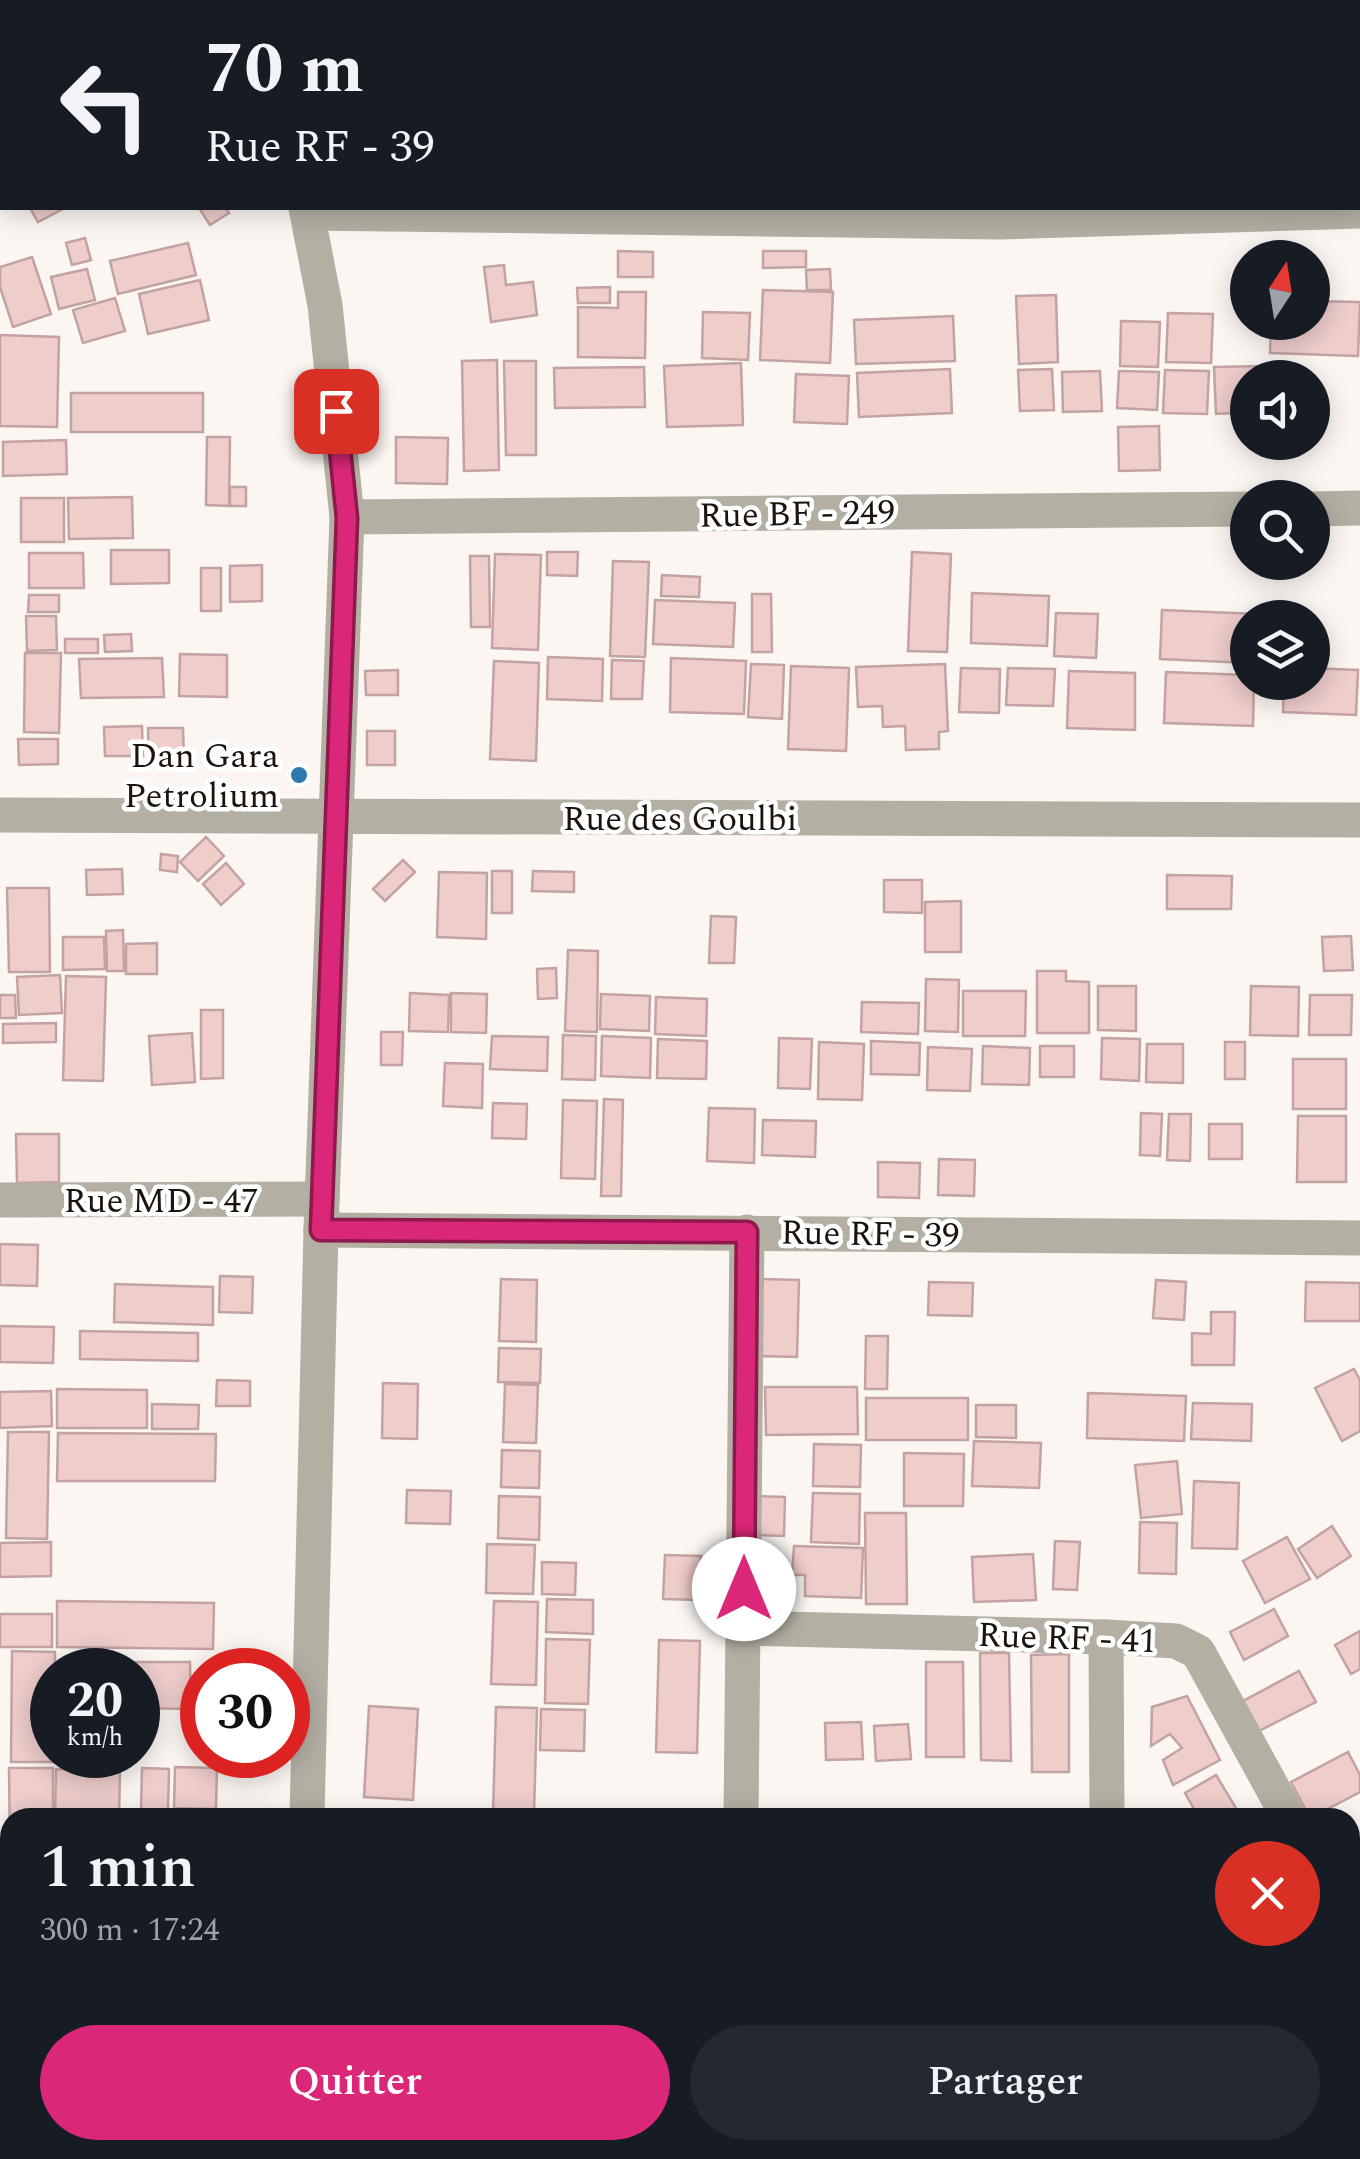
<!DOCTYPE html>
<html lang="fr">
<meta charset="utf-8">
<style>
:root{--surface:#171b24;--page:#242831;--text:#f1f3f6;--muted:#9ea1a6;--accent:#db2777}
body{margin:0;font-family:Spectral,serif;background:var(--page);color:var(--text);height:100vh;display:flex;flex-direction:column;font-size:38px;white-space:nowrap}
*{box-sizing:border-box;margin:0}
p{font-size:32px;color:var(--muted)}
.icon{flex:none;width:55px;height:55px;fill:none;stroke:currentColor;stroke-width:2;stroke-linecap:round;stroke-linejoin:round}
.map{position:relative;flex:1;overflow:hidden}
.drawer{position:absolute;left:0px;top:1808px;width:1360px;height:352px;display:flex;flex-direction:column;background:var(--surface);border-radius:30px 30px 0 0;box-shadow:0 5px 25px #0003}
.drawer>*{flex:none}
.guide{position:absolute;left:0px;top:0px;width:1360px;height:210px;box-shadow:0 5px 25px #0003;background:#171b24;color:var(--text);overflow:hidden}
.needle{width:65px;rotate:12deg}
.tools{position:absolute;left:1230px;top:240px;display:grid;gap:20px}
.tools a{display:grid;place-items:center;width:100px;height:100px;border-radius:50%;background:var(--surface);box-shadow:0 5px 25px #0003;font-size:50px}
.speed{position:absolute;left:30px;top:1648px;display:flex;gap:20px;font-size:50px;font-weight:700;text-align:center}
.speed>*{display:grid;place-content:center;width:130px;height:130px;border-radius:50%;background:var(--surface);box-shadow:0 5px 25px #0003;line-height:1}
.speed small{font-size:25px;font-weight:400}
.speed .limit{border:15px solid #d22;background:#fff;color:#111}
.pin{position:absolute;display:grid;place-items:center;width:85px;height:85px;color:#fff;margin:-42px;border-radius:20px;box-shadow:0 5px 15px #0006}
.me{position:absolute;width:110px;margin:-55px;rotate:0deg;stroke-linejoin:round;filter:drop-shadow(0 0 8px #0008)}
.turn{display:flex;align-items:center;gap:35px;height:210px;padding:0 40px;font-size:45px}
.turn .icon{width:130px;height:130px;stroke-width:2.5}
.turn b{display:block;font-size:70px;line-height:85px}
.round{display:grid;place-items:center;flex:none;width:105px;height:105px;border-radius:52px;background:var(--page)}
.head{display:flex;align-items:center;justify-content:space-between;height:170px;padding:0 40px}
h1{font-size:60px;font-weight:600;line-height:75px}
.button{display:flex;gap:20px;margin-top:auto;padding:20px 40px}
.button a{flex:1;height:115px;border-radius:60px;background:var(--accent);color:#fff;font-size:40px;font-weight:600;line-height:115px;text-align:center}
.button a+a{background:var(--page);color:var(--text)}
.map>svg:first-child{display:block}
.building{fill:#eecdcb;stroke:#c3a3a2;stroke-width:2.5}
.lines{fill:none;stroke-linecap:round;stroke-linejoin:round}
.minor{stroke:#b3afa3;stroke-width:35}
.route-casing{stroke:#8e194d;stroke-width:25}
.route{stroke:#db2777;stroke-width:18}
.poi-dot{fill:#2e7aad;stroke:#fff;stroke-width:4}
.labels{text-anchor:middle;stroke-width:9;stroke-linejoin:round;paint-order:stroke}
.street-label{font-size:35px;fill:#1b130c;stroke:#fff}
.poi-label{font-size:35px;fill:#1b130c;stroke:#fff;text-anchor:end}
</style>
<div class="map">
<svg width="1360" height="2159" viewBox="0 0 1360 2159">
<rect width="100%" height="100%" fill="#fbf6f2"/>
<g class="building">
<polygon points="30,208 65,208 38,222"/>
<polygon points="199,208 225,208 229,213 210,225"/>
<polygon points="85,238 91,260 72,265 66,243"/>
<polygon points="188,243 196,275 118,294 110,261"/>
<polygon points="618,251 653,252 653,277 618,277"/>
<polygon points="763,251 806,251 806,267 763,268"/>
<polygon points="32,257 51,314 13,327 0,287 0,267"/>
<polygon points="504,265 506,285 533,282 537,315 491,322 484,267"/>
<polygon points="87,269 95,300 59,309 51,277"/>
<polygon points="830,269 831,290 807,290 806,270"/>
<polygon points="200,280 209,320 148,334 139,294"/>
<polygon points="610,287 610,303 578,303 577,288"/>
<polygon points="763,290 833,292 830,363 760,360"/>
<polygon points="618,292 646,292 645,358 578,357 578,307 618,308"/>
<polygon points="1056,295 1058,362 1019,364 1016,296"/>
<polygon points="115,298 125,331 83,343 73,310"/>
<polygon points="1312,301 1360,302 1358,356 1270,353 1271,322 1312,322"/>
<polygon points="703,312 750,313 748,360 702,358"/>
<polygon points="1168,313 1213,314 1211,363 1166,362"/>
<polygon points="953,316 955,361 856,364 854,320"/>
<polygon points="1121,321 1160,322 1158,367 1120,366"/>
<polygon points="0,335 59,337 57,427 0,426"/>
<polygon points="497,360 499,470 464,471 462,361"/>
<polygon points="504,361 536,361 536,455 506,455"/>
<polygon points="741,363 743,425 667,427 664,366"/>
<polygon points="1262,366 1262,378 1248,378 1248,412 1216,414 1214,367"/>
<polygon points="644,367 645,407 555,408 554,368"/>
<polygon points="950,369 952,413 859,417 857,373"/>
<polygon points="1052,369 1054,410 1020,411 1018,370"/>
<polygon points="1165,370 1209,371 1207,414 1163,413"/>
<polygon points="1100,371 1102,411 1063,412 1062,372"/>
<polygon points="1119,371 1159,372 1157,410 1117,408"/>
<polygon points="796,374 849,376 847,424 794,422"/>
<rect x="71" y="393" width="132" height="39"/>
<polygon points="1159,426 1160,470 1119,471 1118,427"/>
<polygon points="207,437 230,437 229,506 206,505"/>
<polygon points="396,437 448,438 447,484 396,483"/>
<polygon points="66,440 67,474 3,476 3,442"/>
<rect x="230" y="487" width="16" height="19"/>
<polygon points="132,497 133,538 69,539 68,498"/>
<rect x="21" y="498" width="43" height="44"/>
<polygon points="111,550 169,550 169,583 111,584"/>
<polygon points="547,552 578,552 577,576 547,575"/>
<polygon points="912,552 951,554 947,652 908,651"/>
<polygon points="29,553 83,553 84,588 29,588"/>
<polygon points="495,554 541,555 538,650 492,648"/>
<polygon points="470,556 489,556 490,627 471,627"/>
<polygon points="613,561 649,562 645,657 610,656"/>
<polygon points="262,565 262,601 230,602 230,566"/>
<rect x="201" y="568" width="20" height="43"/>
<polygon points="662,575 700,577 699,597 661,596"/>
<polygon points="972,593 1049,596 1047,646 971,643"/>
<polygon points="752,594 771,594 772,652 752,652"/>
<polygon points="29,595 59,595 59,612 28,612"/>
<polygon points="655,600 735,603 733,647 653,644"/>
<polygon points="1162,610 1257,614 1257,618 1248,618 1248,663 1160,659"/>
<polygon points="1056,613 1098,614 1096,658 1054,656"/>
<polygon points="26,616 56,616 57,650 27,651"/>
<polygon points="131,634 132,651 105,652 104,635"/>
<rect x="65" y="639" width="33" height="14"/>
<polygon points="25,653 61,653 59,733 24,732"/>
<polygon points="180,654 227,655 227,697 179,696"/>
<polygon points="548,657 603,659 602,701 547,699"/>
<polygon points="162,658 164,697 81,698 79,659"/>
<polygon points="671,658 746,661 744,714 670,712"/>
<polygon points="612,660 644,661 642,699 611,699"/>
<polygon points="494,661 539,663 536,761 490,759"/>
<polygon points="751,664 784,665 782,719 748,717"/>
<polygon points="945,664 948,731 939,732 939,749 906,750 905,726 883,727 882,706 858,707 856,667"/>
<polygon points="791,666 849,668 846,751 788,749"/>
<polygon points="961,668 1000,669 999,713 959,712"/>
<polygon points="1008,668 1055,669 1053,706 1006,705"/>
<polygon points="1312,668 1358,670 1356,715 1283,712 1284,682 1312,682"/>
<polygon points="398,670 398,695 366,695 365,671"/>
<polygon points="1069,671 1135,673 1135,730 1067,728"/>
<polygon points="1166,672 1248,675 1248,682 1254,682 1253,726 1164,723"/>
<polygon points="142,726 143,756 105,756 104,727"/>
<polygon points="148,728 183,728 184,761 149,762"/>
<rect x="367" y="731" width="28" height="34"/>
<polygon points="18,739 58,739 58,764 19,765"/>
<polygon points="206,837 224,856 198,881 180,862"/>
<polygon points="161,854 178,856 177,872 160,870"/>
<polygon points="403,860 415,872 385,901 373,889"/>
<polygon points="226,863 244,884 221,905 203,884"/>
<polygon points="122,869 123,894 87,895 86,870"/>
<rect x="492" y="871" width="20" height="42"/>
<polygon points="533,871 574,872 574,892 532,891"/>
<polygon points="439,872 487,873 486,939 437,937"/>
<polygon points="1167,875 1232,876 1231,909 1167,909"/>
<polygon points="884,880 922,880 922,913 884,912"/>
<polygon points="7,888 49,888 50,972 9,972"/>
<polygon points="961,901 961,952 925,952 925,902"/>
<polygon points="711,916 736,917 734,963 709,963"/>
<polygon points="123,930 124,971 107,971 106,931"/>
<polygon points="1351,936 1353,970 1324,971 1322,937"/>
<polygon points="63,937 104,937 105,969 63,970"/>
<polygon points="157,943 157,974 126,974 126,944"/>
<polygon points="568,950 598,951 597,1032 565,1031"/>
<polygon points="556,968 557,998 538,999 537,969"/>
<polygon points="1037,971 1066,971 1066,981 1089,982 1089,1033 1037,1033"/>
<polygon points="60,975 62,1013 19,1015 17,977"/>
<polygon points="66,976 106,977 103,1081 63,1080"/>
<polygon points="926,979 959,980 958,1032 925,1031"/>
<polygon points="1098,986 1136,986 1136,1031 1098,1030"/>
<polygon points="1251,986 1299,987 1298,1036 1250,1035"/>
<polygon points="963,991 1026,991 1025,1036 963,1036"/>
<polygon points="410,993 449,995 448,1032 409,1031"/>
<polygon points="451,993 487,994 486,1033 451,1032"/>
<polygon points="601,994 650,996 649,1031 600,1029"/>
<polygon points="0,995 15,995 16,1018 0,1018"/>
<polygon points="1310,995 1352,995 1351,1035 1309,1035"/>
<polygon points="656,997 707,999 706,1036 655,1034"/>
<polygon points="862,1002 919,1003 918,1034 861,1032"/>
<polygon points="201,1010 223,1010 223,1078 201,1079"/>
<polygon points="56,1023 56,1042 3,1043 3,1024"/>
<polygon points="381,1032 403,1032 402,1065 381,1065"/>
<polygon points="192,1033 195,1082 152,1085 149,1036"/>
<polygon points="563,1035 596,1036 595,1080 562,1079"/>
<polygon points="492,1036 548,1037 547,1071 490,1069"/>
<polygon points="602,1036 651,1038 650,1078 601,1076"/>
<polygon points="779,1038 812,1039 810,1089 778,1088"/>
<polygon points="1102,1038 1140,1039 1139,1081 1101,1079"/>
<polygon points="658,1039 707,1041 706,1079 657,1078"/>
<polygon points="871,1041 920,1043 919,1075 871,1074"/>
<polygon points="819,1042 864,1044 862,1100 818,1099"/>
<rect x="1225" y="1042" width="20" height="37"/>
<polygon points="1147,1044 1183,1044 1183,1083 1146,1082"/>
<polygon points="983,1046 1030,1048 1029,1085 982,1084"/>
<rect x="1040" y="1046" width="34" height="31"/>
<polygon points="928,1047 972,1049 970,1091 927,1090"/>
<rect x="1293" y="1059" width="53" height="50"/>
<polygon points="445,1063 483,1064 482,1108 443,1106"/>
<polygon points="604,1099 623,1100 621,1196 601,1196"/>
<polygon points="563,1100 597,1101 595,1179 561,1178"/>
<polygon points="493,1103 527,1104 526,1139 492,1138"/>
<polygon points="709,1108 755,1109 754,1163 707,1161"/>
<polygon points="1141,1113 1162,1114 1160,1156 1140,1155"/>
<polygon points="1169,1114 1191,1114 1190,1161 1167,1160"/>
<polygon points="1298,1116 1346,1116 1346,1182 1297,1182"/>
<polygon points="763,1120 816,1121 815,1157 762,1155"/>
<rect x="1209" y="1124" width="33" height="35"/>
<polygon points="16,1134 59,1134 59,1182 17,1183"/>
<polygon points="939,1159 975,1160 974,1196 938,1195"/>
<polygon points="878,1162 920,1163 919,1198 878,1197"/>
<polygon points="0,1244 38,1245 37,1286 0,1285"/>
<polygon points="220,1276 253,1277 252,1313 219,1312"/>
<polygon points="501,1279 537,1280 536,1342 499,1341"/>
<polygon points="759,1279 799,1280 797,1357 757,1356"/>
<polygon points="1156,1280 1186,1282 1184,1320 1153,1318"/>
<polygon points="929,1282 973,1283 972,1316 928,1315"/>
<polygon points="1306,1282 1360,1283 1360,1321 1305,1321"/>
<polygon points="115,1284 213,1287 213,1325 114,1322"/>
<polygon points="1211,1312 1235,1312 1234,1365 1192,1365 1192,1333 1211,1334"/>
<polygon points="0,1326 54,1327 53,1363 0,1362"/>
<polygon points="80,1331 198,1333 198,1361 80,1359"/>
<polygon points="866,1336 888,1336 887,1389 865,1389"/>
<polygon points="499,1348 541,1349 540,1383 498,1382"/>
<polygon points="1354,1369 1360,1380 1360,1431 1342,1441 1315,1388"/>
<polygon points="217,1380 250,1381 250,1406 216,1406"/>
<polygon points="383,1383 418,1384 417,1439 382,1438"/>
<polygon points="505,1384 538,1385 536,1443 503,1442"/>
<polygon points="765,1387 857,1387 858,1434 766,1435"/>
<polygon points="57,1389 147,1390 147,1428 57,1428"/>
<polygon points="51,1391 52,1426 0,1428 0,1392"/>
<polygon points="1088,1393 1186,1396 1184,1441 1087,1438"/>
<rect x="866" y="1398" width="102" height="42"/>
<polygon points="1193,1403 1252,1404 1251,1441 1191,1439"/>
<polygon points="152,1404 199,1405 198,1429 152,1429"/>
<polygon points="976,1405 1016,1405 1016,1438 976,1437"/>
<polygon points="8,1432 49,1432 47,1539 6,1538"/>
<polygon points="58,1433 216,1434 215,1481 57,1481"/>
<polygon points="974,1441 1041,1443 1039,1488 972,1486"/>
<polygon points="814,1444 861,1445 860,1487 813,1486"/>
<polygon points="502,1450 540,1451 539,1488 501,1487"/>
<polygon points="904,1453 964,1454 963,1506 904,1506"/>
<polygon points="1177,1461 1182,1514 1141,1518 1135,1465"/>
<polygon points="1194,1481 1239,1483 1237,1549 1192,1548"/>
<polygon points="407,1490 451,1491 450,1524 406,1523"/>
<polygon points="813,1493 860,1494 859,1544 811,1542"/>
<polygon points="499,1496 540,1497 539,1540 498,1538"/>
<polygon points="755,1496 785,1497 784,1536 754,1535"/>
<polygon points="865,1513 906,1513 907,1604 866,1604"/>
<polygon points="1140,1522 1177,1523 1176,1574 1139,1573"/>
<polygon points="1332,1526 1351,1556 1317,1578 1298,1549"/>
<polygon points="1287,1537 1310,1579 1265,1603 1243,1561"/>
<polygon points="1055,1541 1080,1542 1077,1590 1053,1589"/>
<polygon points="51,1542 51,1576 0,1577 0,1543"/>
<polygon points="487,1544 535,1545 533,1594 486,1593"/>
<polygon points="794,1546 863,1548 861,1598 805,1596 805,1575 792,1575"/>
<polygon points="1033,1554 1036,1600 974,1602 972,1557"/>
<polygon points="665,1555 701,1556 700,1600 663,1599"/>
<polygon points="542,1562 576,1563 575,1595 542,1594"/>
<polygon points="547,1599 593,1600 593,1634 546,1632"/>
<polygon points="57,1601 214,1603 213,1649 57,1647"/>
<polygon points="494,1601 538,1602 536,1685 491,1684"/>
<polygon points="1274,1609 1288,1636 1244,1660 1230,1632"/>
<rect x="0" y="1614" width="52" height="33"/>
<polygon points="1360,1631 1360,1669 1351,1674 1335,1645"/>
<polygon points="546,1639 590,1640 588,1704 545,1703"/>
<polygon points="659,1640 700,1641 697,1753 656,1752"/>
<polygon points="12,1651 55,1652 55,1670 52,1670 52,1755 55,1755 55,1762 11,1762"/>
<polygon points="980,1653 1009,1653 1011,1761 981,1760"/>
<polygon points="1069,1654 1069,1772 1032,1772 1031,1655"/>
<polygon points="60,1662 190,1662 191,1709 138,1708 138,1670 60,1670"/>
<polygon points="926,1662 963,1662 964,1757 926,1757"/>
<polygon points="1299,1671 1316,1702 1259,1731 1243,1701"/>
<polygon points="1187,1696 1220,1760 1173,1785 1163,1760 1182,1748 1170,1734 1151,1746 1152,1707"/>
<polygon points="369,1706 418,1709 413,1800 364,1797"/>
<polygon points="496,1707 537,1708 534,1813 493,1812"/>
<polygon points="541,1709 585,1710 584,1751 540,1750"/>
<polygon points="861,1722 863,1759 826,1760 825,1723"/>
<polygon points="908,1724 911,1759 876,1761 874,1726"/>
<polygon points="1348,1752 1360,1775 1360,1792 1310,1818 1291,1782"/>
<polygon points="175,1767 217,1768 216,1809 174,1808"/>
<polygon points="9,1768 53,1768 53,1818 10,1818 10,1852"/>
<polygon points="142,1768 169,1769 168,1811 141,1810"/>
<polygon points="56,1769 120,1770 119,1818 55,1818"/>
<polygon points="1216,1775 1242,1818 1199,1818 1185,1793"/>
<rect x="541" y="1814" width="145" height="4"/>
<polygon points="7,1886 10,1887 10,1967 5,1967"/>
<polygon points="1353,2004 1360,2025 1360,2048 1350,2051 1350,2005"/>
<polygon points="1360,2108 1360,2159 1358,2159 1350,2143 1350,2113"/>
<polygon points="4,2114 10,2114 10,2150 53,2150 53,2159 4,2159"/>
<rect x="106" y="2150" width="52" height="9"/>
<polygon points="498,2150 531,2150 530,2159 498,2159"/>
<polygon points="854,2150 908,2150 907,2159 854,2159"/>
</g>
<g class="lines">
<g class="minor">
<polyline points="211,0 213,2"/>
<polyline points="887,0 888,2"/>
<polyline points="1162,0 1163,2"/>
<polyline points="504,2 509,0"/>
<polyline points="306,208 325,305 347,517 321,1230 307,1818"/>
<polyline points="308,213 1001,222 1360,211"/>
<polyline points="1312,509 1360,508"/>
<polyline points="347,517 1248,509"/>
<polyline points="0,815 1360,820"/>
<polyline points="0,1200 322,1199"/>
<polyline points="321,1230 1360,1238"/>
<polyline points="744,1628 1106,1637 1176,1641 1198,1652 1289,1818"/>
<polyline points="1106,1637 1107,1818"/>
<polyline points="741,1818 747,1232"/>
<polyline points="1350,1927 1360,1946"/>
<polyline points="1350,2076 1360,2071"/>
<polyline points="0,2096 10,2096"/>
<polyline points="1108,2150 1108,2159"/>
<polyline points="299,2159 299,2150"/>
<polyline points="736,2159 737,2150"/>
<polyline points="1200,2159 1216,2150"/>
</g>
</g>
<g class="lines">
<defs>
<polyline id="route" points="336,411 347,518 321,1230 747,1232 744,1589"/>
</defs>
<use href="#route" class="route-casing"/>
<use href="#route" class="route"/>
</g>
<circle class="poi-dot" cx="299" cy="775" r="10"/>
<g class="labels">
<g class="street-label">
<text transform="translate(797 513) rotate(-1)" y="12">Rue BF - 249</text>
<text x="680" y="830">Rue des Goulbi</text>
<text x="161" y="1212">Rue MD - 47</text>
<text transform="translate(870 1233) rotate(1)" y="12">Rue RF - 39</text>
<text transform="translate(1067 1637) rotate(2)" y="12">Rue RF - 41</text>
</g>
<g class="poi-label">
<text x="279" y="767">Dan Gara<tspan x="279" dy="40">Petrolium</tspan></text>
</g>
</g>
</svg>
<div class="tools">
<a><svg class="needle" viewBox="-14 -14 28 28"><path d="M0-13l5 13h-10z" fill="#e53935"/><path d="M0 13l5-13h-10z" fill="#9ea1a6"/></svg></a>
<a><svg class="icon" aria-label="sound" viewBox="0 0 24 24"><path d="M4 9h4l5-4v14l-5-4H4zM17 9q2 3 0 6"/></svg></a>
<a><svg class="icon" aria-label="search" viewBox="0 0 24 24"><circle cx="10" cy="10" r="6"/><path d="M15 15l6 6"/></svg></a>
<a><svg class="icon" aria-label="layers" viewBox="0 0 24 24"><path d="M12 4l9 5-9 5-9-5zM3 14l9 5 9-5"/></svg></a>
</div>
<div class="speed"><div>20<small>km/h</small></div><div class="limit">30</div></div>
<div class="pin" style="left:336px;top:411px;background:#d93025"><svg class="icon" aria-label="arrive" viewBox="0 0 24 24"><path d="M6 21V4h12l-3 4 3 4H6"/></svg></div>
<svg class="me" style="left:744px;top:1589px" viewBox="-20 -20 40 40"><circle r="19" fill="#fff"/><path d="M0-13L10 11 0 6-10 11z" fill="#db2777"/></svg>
<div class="guide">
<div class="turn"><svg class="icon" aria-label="left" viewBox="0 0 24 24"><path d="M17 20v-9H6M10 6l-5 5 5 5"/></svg><div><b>70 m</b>Rue RF - 39</div></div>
</div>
<section class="drawer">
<div class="head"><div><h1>1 min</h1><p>300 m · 17:24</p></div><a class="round" style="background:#d93025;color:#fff"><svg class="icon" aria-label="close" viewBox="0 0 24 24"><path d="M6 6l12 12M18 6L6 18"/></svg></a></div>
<div class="button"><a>Quitter</a><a>Partager</a></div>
</section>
</div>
